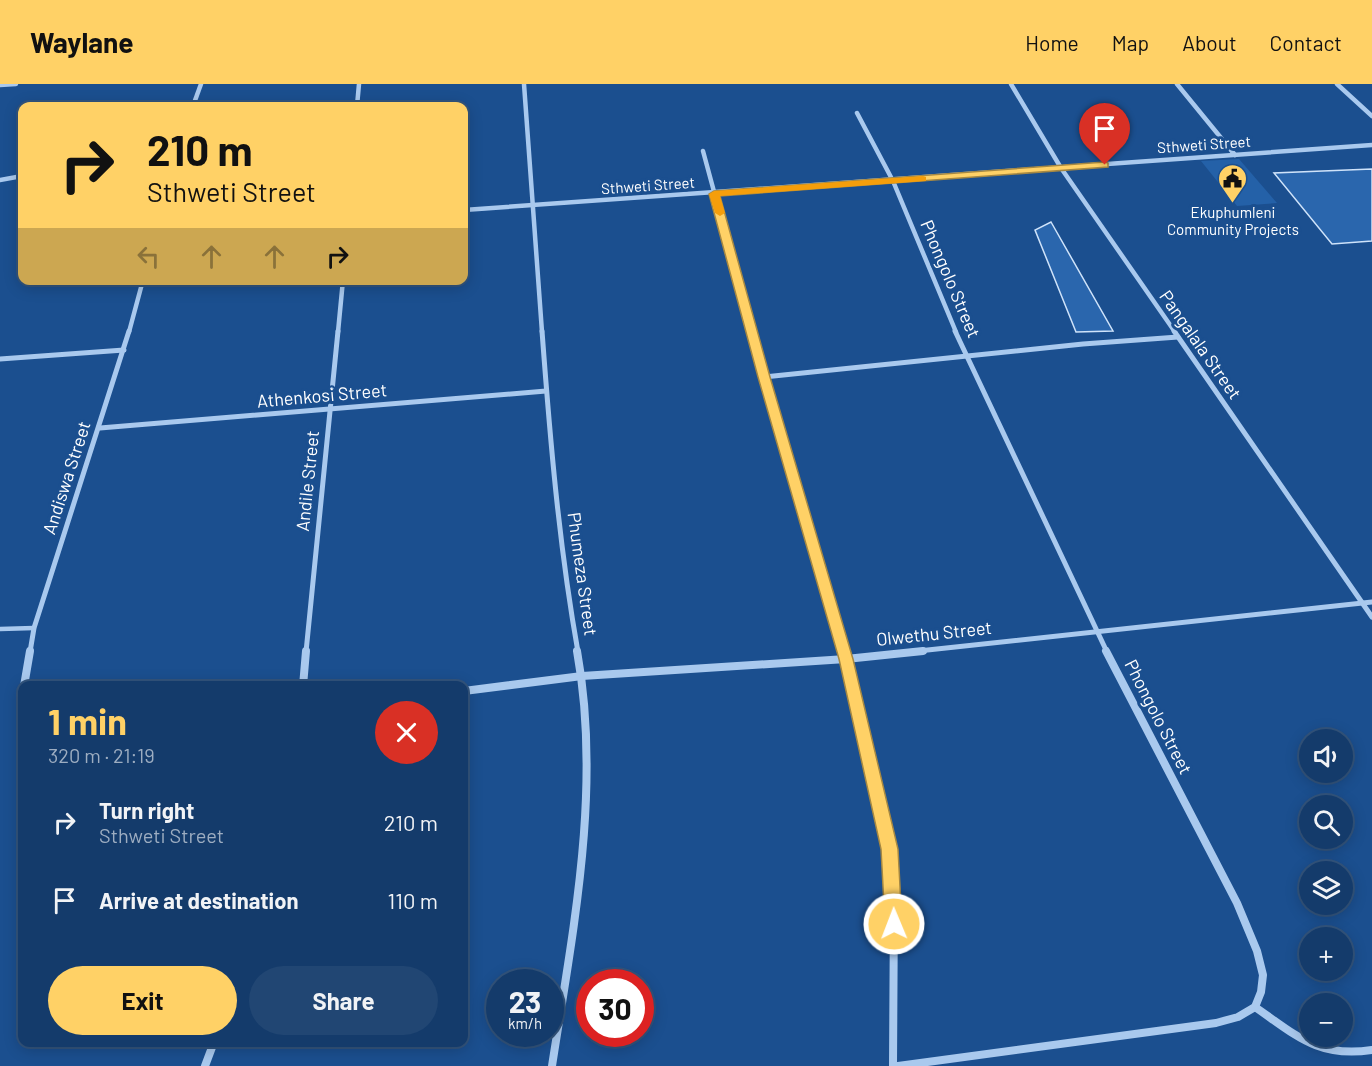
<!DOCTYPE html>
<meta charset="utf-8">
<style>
:root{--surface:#143b6b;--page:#214673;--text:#f1f3f6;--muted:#9dadc1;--line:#33557e;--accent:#ffd166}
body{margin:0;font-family:Barlow,sans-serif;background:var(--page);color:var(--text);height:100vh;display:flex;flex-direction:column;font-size:22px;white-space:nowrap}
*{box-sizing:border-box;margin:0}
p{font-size:20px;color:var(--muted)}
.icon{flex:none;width:33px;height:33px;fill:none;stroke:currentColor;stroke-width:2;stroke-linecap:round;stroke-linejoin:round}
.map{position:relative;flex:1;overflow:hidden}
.sheet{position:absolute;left:18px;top:597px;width:450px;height:366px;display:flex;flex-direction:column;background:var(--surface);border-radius:12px;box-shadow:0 3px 15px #0003,0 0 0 2px var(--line)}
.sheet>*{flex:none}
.banner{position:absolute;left:18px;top:18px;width:450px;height:183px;border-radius:12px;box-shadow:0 3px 15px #0003,0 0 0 2px var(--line);background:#ffd166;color:#111;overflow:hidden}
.buttons{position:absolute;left:1299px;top:645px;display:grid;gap:12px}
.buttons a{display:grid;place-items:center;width:54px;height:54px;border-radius:50%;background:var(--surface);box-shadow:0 3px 15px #0003,0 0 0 2px var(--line);font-size:30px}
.speed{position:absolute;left:486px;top:885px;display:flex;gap:12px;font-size:30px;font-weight:700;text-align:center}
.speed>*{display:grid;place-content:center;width:78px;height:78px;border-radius:50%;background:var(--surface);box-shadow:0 3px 15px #0003,0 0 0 2px var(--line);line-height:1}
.speed small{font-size:15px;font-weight:400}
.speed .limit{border:9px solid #d22;background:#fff;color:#111}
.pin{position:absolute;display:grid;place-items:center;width:51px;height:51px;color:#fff;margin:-62px -26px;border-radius:50% 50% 50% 0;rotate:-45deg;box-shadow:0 0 6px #0007}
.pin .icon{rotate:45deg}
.me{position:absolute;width:66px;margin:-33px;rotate:359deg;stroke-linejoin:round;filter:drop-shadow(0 0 4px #0008)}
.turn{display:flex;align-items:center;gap:21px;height:126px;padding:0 30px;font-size:27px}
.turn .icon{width:78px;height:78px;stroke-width:2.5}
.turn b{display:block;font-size:42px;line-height:51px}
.lanes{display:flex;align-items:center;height:57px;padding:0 30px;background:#0003;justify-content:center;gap:30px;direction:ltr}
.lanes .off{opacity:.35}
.round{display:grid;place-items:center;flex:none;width:63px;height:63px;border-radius:32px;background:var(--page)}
.overview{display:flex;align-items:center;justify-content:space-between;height:102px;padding:0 30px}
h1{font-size:36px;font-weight:700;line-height:45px;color:var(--accent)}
.cta{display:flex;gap:12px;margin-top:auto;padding:12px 30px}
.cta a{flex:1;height:69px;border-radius:36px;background:var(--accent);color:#111;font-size:24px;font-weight:700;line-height:69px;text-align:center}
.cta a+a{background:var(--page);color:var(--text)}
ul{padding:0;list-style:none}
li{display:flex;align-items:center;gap:18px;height:78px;padding:0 30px}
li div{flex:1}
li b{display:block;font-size:22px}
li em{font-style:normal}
header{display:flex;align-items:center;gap:36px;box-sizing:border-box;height:84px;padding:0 30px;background:var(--accent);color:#111}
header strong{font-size:28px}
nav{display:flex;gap:33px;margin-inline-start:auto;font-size:21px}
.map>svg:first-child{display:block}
.green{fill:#2461a8}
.building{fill:#2a66ad;stroke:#cfe3fa;stroke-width:1.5}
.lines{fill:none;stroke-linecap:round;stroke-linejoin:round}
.lane{stroke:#a9c9ee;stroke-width:4.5}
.street-far2{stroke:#a9c9ee;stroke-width:4.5}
.street-far1{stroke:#a9c9ee;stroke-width:5}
.street{stroke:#a9c9ee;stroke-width:8}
.route{fill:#ffd166;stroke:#a68842;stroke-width:1.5}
.slow{fill:#f59e0b}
.labels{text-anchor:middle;stroke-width:6;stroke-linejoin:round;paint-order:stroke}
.far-street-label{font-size:15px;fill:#fff;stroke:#1b4f8f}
.far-poi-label{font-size:15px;fill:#fff;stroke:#1b4f8f}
.street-label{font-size:18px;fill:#fff;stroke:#1b4f8f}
</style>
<header>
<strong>Waylane</strong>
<nav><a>Home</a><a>Map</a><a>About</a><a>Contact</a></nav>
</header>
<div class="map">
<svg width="1372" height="982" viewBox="0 0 1372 982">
<rect width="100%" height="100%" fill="#1b4f8f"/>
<polygon class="green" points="1239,75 1277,119 1237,122 1201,77"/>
<g class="building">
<polygon points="1372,85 1372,157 1332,160 1274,89"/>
<polygon points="1051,138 1113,247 1076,248 1035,146"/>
</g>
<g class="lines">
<polyline class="lane" points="0,545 34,544"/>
<g class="street-far2">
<polyline points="524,0 542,248"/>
<polyline points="1011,0 1061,84 1175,248"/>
<polyline points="1177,0 1235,71"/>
<polyline points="1337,0 1372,32"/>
<polyline points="0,1 16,0"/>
<polyline points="193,22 201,0"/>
<polyline points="357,22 359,0"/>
<polyline points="857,29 893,97 956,248"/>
<polyline points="703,67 752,248"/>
<polyline points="0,96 22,92"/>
<polyline points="464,126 1372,61"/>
<polyline points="129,248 143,196"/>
<polyline points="338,248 343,196"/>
</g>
<g class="street-far1">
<path d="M542 247C550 354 559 462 578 568"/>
<polyline points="751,247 844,568"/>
<polyline points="955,247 1107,568"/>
<polyline points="1174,247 1372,533"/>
<polyline points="0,275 124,266"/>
<polyline points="764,293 1083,260 1178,253"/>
<polyline points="100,344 546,307"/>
<polyline points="30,568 34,544 129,247"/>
<polyline points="306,568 338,247"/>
<polyline points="909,568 1372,518"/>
</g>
<g class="street">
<polyline points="844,567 881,721 889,765 894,816 893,982"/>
<polyline points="24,602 30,567"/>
<polyline points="303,602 306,567"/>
<polyline points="464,607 582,592 846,575 923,567"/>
<path d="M1255 923C1297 952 1318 974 1372 966"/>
<polyline points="205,982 214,958"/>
<path d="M552 982C573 846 602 704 577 567"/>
<polyline points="898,982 1216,939 1238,933 1255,923 1261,908 1263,891 1257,867 1237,819 1106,567"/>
</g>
</g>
<polygon class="route" points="1105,78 1108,79 1108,83 720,112 770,293 853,575 898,765 902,840 900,846 894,848 888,846 885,840 881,765 839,575 758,293 709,110 714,107"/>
<polygon class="slow" points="923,92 926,93 926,97 720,112 725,129 720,132 715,129 709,110 714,107"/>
<defs>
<symbol id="civic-pin" viewBox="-11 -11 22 30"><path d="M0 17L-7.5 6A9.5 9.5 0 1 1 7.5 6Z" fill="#ffd166" stroke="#1b4f8f"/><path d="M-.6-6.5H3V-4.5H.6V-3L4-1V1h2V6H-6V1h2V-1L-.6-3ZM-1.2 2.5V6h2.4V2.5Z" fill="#111"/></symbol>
</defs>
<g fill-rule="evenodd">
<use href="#civic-pin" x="1216" y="78" width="33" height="45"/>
</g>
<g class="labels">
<g class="far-street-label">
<text transform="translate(1204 61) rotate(-4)" y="5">Sthweti Street</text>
<text transform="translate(648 102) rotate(-4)" y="5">Sthweti Street</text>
</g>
<g class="far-poi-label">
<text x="1233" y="134">Ekuphumleni<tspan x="1233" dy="17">Community Projects</tspan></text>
</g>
<g class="street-label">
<text transform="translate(950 195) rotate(67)" y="6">Phongolo Street</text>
<text transform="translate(1200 261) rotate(55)" y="6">Pangalala Street</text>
<text transform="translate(322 312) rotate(-5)" y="6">Athenkosi Street</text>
<text transform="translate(67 394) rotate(-72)" y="6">Andiswa Street</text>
<text transform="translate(308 397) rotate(-84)" y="6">Andile Street</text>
<text transform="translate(582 490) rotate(82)" y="6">Phumeza Street</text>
<text transform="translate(934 550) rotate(-6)" y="6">Olwethu Street</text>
<text transform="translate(1158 633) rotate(63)" y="6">Phongolo Street</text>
</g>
</g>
</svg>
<div class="buttons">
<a><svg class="icon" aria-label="sound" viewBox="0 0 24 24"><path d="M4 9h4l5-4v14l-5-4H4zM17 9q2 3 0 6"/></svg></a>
<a><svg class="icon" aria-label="search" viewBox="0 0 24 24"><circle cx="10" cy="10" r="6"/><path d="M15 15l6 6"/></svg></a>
<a><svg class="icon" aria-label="layers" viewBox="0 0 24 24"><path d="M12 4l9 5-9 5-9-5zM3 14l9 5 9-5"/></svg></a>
<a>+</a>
<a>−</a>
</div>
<div class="speed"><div>23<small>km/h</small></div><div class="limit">30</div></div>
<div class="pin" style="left:1105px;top:81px;background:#d93025"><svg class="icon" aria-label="arrive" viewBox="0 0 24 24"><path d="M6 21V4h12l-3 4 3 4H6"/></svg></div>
<svg class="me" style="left:894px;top:840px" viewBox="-20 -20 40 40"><circle r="17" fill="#ffd166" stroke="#fff" stroke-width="3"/><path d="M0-11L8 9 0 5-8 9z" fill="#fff"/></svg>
<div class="banner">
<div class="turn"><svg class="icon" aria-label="right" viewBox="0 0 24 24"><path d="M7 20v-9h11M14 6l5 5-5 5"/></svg><div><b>210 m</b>Sthweti Street</div></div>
<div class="lanes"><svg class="icon off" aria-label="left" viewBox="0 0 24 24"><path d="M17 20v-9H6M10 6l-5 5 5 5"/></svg><svg class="icon off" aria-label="ahead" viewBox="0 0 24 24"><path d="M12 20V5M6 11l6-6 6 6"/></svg><svg class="icon off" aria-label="ahead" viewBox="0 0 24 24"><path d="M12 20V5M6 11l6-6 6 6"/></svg><svg class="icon" aria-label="right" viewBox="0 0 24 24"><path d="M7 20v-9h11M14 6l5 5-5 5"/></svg></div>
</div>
<section class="sheet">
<div class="overview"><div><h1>1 min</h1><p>320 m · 21:19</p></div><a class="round" style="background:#d93025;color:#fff"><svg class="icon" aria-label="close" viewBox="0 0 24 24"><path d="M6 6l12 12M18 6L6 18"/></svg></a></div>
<ul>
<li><svg class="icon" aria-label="right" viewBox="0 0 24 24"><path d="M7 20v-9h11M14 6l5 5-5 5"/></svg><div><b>Turn right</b><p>Sthweti Street</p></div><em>210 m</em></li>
<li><svg class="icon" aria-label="arrive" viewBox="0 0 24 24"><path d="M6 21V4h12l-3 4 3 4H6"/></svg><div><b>Arrive at destination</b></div><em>110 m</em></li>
</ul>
<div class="cta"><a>Exit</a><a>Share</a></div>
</section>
</div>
